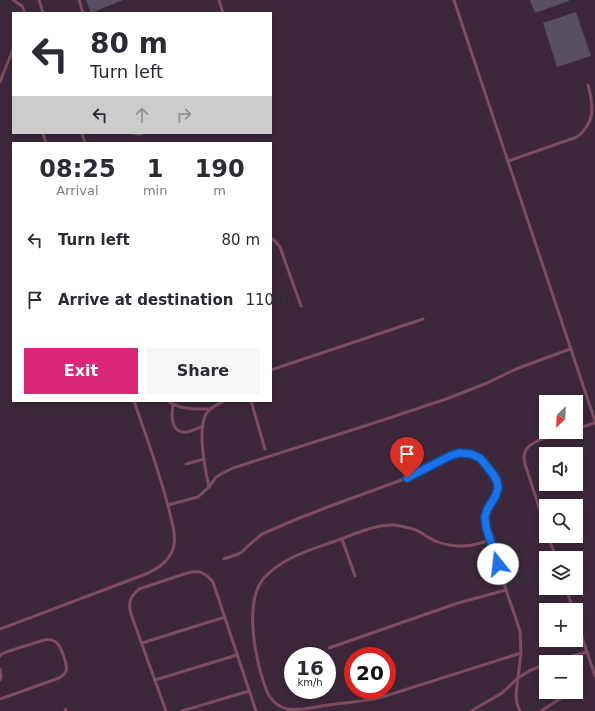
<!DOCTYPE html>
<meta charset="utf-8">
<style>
:root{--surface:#fff;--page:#f7f7f7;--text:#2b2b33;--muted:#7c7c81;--accent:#db2777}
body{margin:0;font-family:"DejaVu Sans",sans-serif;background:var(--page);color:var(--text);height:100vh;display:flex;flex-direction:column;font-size:15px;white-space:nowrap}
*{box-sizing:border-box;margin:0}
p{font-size:13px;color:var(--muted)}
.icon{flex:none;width:22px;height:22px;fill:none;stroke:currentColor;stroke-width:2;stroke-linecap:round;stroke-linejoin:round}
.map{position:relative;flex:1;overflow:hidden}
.sheet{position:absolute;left:12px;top:142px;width:260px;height:260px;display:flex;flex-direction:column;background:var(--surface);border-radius:0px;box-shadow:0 2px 10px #0003}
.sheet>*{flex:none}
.top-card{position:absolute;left:12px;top:12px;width:260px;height:122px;border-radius:0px;box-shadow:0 2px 10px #0003;background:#fff;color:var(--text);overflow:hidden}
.needle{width:26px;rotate:204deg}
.controls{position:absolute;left:539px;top:395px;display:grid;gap:8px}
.controls a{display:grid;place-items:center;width:44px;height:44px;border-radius:0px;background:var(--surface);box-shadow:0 2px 10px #0003;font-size:20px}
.speed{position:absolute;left:284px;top:647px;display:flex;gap:8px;font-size:20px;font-weight:700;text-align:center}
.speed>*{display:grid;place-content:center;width:52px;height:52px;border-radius:50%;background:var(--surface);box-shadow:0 2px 10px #0003;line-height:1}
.speed small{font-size:10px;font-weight:400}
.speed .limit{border:6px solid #d22;background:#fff;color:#111}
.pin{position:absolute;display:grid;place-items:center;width:34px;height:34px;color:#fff;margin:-41px -17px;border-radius:50% 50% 50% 0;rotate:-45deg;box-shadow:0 0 4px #0007}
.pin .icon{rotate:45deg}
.me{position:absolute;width:44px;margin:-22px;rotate:344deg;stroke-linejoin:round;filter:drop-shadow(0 0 3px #0008)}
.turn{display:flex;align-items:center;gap:14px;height:84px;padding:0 12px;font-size:18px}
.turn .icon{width:52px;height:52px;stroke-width:2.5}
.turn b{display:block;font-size:28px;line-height:34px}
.lanes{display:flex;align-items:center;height:38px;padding:0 12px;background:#0003;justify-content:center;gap:20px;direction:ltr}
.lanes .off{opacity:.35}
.eta{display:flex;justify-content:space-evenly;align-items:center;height:68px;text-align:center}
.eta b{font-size:24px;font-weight:800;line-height:28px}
.primary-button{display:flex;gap:8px;margin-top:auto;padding:8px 12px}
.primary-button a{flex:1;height:46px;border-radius:0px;background:var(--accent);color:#fff;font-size:16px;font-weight:800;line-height:46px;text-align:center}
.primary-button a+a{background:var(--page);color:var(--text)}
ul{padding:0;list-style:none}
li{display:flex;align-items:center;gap:12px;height:60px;padding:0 12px}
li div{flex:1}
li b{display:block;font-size:15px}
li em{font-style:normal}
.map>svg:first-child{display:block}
.built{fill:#3c283a;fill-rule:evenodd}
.building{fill:#594f63}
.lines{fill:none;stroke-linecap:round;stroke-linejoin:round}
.lane{stroke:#7d4c60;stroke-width:3}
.route-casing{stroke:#114b97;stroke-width:10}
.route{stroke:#1a73e8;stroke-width:7}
</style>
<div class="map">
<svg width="595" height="711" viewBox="0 0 595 711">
<rect width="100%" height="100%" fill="#30202e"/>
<path class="built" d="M0 0H595V711H0ZM13 13H271V133H13ZM13 143H271V401H13ZM546 402H576V432H546ZM546 454H576V484H546ZM546 506H576V536H546ZM546 558H576V588H546ZM546 610H576V640H546ZM293 656H327V690H293ZM353 656H387V690H353ZM546 662H576V692H546Z"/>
<g class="building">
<polygon points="86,0 123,0 91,13"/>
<polygon points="530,0 569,0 569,1 535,13"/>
<polygon points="576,12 591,56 557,67 543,23"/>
</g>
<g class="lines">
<g class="lane">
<polyline points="13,0 22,6 25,13"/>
<polyline points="39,0 43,13"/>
<polyline points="79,0 83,13"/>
<polyline points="219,0 223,13"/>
<polyline points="454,0 469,45 595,421"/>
<polyline points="0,82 13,49"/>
<polyline points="43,133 46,143"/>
<polyline points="82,133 85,143"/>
<polyline points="133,133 139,134 144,133"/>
<path d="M508 161 577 137C595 123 594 107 588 85"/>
<polyline points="271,238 275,241 280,247 301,306"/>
<polyline points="271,370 423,319"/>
<path d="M168 401C180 410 195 409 210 409"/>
<polyline points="251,401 265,449"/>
<path d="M173 405C171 416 171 434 187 432 192 431 198 428 203 426"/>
<polyline points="576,429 595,423"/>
<polyline points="186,464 204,459"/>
<path d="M209 487C205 469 197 430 206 414 210 407 217 405 224 401"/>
<polyline points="168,505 198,497 209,487 216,477 221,474 233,468 377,422 449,398 487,383 516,369 570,349"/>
<path d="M546 529 525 464C524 460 523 456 525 452 529 440 556 435 567 432"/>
<polyline points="548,536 556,558"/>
<polyline points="342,539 355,576"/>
<path d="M491 539C486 541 482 543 477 544 463 548 446 546 433 540 428 538 424 534 420 532 412 528 402 526 394 525 376 524 358 533 341 539 314 549 284 556 264 578 245 600 254 648 261 674 264 682 265 690 270 697 274 703 280 707 287 709 297 711 312 708 322 706 341 703 360 702 379 698L521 653"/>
<polyline points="224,559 238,554 243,551 248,546 262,534 292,521 325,508 407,478 450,456 459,453 471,454 480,458 493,474 497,481 498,488 497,495 487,510 485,517 486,523 506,590 515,616 520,631 521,653 516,694 517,704 520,711"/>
<polyline points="566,588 573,610"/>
<polyline points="576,619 595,676"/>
<path d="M0 629 146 574C159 568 171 560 174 545 176 536 173 526 171 518 162 478 147 439 134 401"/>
<polyline points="142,643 225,617"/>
<polyline points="329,648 458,603 506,590"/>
<path d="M0 656 2 654 6 652 44 640C48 639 52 639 56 642 61 646 68 666 66 671 65 675 62 676 59 678L0 699"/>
<polyline points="551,662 587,652"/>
<polyline points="0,669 1,677 0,680"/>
<polyline points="155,680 237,655"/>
<polyline points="65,709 66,711"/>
<path d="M166 711 131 614C128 602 130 597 139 589L187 573C199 570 205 572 213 582L256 711"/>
<polyline points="182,711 249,691"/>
<polyline points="471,711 502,693 518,678 529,671 546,664"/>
<polyline points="541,711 569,693"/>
</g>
</g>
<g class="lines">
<defs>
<polyline id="route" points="407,478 450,456 459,453 471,454 480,458 493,474 497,481 498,488 496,495 487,510 485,517 486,527 498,564"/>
</defs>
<use href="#route" class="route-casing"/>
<use href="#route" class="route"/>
</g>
</svg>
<div class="controls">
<a><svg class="needle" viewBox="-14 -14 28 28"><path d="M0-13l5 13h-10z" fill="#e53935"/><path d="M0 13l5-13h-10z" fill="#7c7c81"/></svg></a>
<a><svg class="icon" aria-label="sound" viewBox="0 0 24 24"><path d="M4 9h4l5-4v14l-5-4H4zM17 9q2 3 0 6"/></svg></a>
<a><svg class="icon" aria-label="search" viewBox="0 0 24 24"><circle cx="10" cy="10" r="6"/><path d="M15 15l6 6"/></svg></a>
<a><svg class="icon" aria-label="layers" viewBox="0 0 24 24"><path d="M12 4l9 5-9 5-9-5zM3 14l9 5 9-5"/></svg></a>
<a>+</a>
<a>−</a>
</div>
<div class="speed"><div>16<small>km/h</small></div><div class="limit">20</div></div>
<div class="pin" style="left:407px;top:478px;background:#d93025"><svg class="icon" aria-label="arrive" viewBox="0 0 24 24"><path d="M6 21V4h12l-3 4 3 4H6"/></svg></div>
<svg class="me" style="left:498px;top:564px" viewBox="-20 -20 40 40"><circle r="19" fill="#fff"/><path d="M0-13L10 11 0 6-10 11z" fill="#1a73e8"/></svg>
<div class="top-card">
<div class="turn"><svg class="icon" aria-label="left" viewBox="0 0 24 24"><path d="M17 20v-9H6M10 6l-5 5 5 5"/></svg><div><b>80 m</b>Turn left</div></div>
<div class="lanes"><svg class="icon" aria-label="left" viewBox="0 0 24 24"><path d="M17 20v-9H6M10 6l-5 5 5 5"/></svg><svg class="icon off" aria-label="ahead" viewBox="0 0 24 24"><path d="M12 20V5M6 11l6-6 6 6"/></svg><svg class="icon off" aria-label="right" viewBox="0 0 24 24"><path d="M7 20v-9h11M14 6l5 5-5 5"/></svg></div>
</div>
<section class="sheet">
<div class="eta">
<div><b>08:25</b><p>Arrival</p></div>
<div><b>1</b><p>min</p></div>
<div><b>190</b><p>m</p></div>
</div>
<ul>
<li><svg class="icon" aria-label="left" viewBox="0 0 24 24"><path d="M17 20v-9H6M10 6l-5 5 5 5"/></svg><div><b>Turn left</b></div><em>80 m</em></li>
<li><svg class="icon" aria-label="arrive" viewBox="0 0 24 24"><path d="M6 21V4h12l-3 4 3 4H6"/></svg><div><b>Arrive at destination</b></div><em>110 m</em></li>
</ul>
<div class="primary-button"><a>Exit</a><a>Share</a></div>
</section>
</div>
